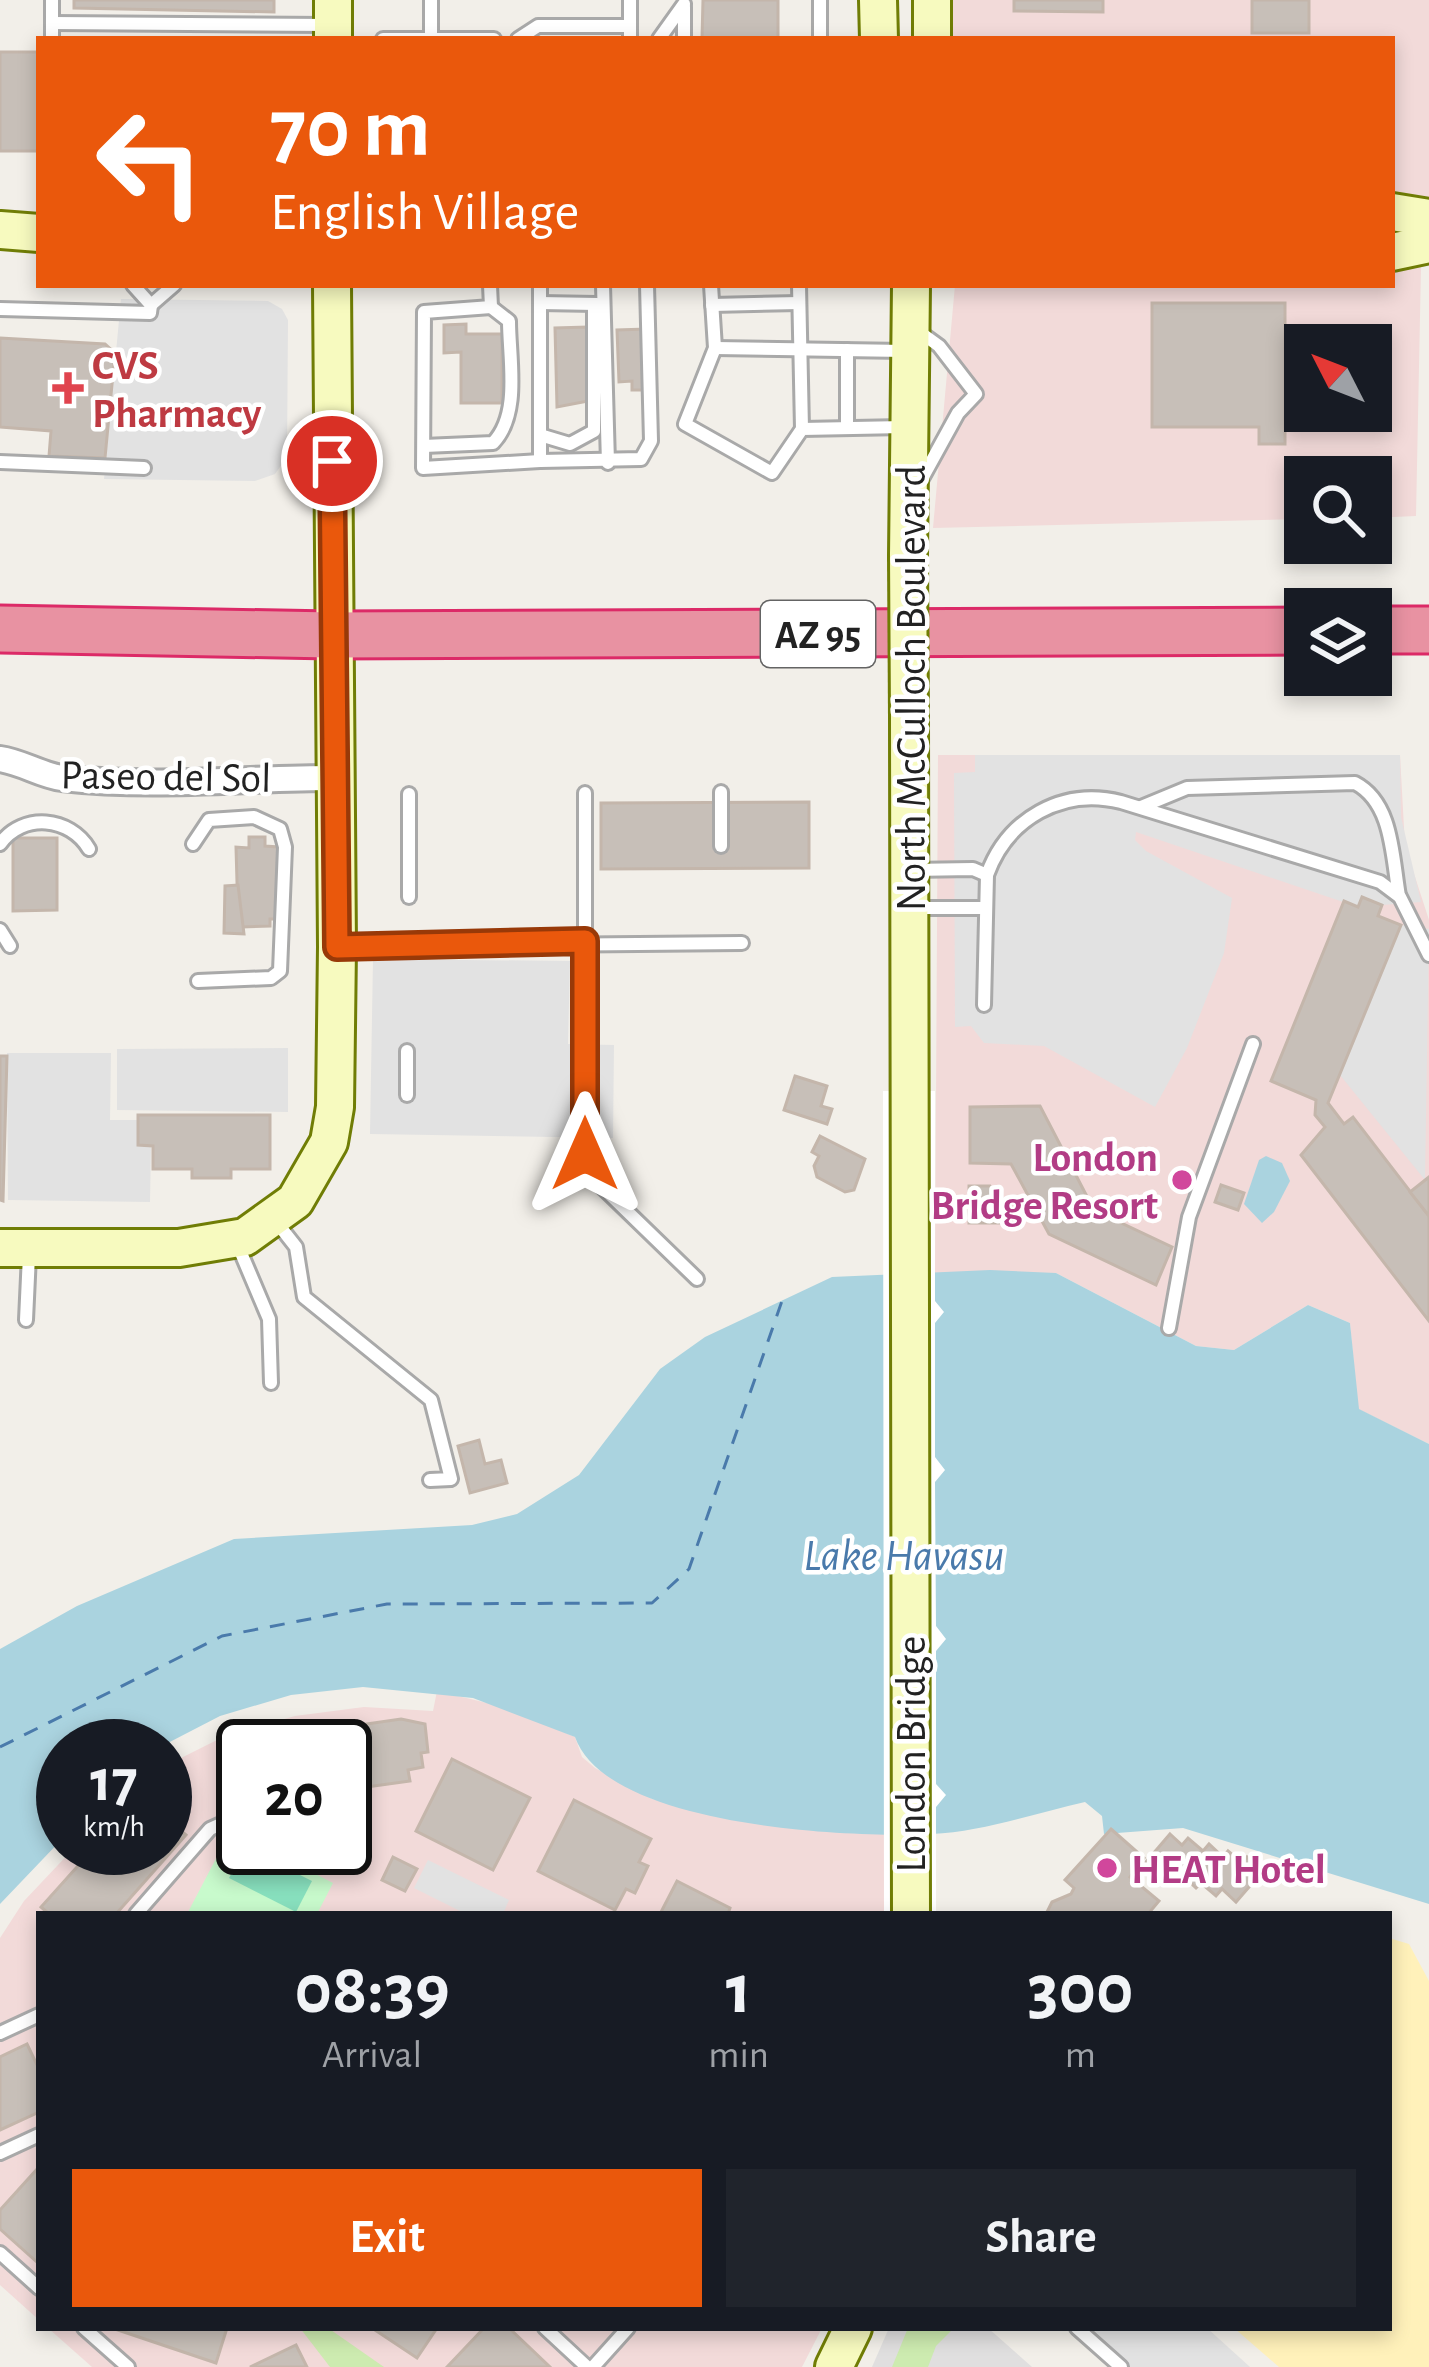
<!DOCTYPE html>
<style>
:root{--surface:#171b24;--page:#20242c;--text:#f1f3f6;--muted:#9ea1a6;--accent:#ea580c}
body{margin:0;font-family:"Alegreya Sans",sans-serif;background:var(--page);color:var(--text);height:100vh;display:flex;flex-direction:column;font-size:45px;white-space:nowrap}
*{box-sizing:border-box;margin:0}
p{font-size:39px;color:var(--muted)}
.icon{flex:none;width:66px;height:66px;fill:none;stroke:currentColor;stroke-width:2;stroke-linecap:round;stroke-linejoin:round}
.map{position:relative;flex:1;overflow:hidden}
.sheet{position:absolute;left:36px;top:1911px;width:1356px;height:420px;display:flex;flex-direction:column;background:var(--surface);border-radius:0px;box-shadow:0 6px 18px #0003}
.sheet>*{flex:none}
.guide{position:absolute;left:36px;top:36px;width:1359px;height:252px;border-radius:0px;box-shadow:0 6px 18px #0003;background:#ea580c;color:#fff;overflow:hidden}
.needle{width:78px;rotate:312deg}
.tools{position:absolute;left:1284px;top:324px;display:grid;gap:24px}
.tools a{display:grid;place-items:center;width:108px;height:108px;border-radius:0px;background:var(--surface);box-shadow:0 6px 18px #0003;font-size:60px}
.speed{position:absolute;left:36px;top:1719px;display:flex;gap:24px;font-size:60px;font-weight:700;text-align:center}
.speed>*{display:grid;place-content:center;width:156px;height:156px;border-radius:50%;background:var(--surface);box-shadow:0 6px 18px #0003;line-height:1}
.speed small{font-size:30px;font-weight:400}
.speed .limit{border:6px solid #111;border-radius:18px;background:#fff;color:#111}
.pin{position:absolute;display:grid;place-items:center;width:102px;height:102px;color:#fff;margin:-51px;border:6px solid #fff;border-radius:50%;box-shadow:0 3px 12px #0007}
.me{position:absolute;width:132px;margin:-66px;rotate:0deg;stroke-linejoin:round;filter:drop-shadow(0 0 9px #0008)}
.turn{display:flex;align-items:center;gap:42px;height:252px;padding:0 36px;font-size:54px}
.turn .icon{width:156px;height:156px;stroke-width:2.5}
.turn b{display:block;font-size:84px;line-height:102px}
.eta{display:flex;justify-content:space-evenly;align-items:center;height:204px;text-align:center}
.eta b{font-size:72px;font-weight:700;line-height:84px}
.action{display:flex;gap:24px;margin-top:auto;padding:24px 36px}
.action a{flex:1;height:138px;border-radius:0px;background:var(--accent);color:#fff;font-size:48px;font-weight:700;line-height:138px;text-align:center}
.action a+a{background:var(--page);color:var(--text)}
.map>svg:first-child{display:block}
.residential{fill:#e0dfdf}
.commercial{fill:#f2dad9;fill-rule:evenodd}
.grass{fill:#cdebb0}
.sand{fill:#fff1ba}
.park{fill:#c8facc}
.pitch{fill:#88e0be}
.parking{fill:#e2e2e2}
.water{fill:#aad3df}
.pier{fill:#fff}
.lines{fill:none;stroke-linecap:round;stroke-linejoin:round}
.ferry{stroke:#4a7aab;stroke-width:3;stroke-dasharray:15 12;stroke-linecap:butt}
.building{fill:#c7bfb8;stroke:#c4b6ab;stroke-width:3}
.lane-casing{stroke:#a9a9a9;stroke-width:18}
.street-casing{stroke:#a9a9a9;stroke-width:30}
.secondary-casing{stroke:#707d05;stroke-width:42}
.highway-casing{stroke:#dc2a67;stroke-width:51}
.lane{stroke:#fff;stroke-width:12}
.street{stroke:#fff;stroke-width:24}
.secondary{stroke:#f7fabf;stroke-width:36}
.highway{stroke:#e892a2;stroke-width:45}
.secondary-bridge-casing{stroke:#707d05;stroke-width:42;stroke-linecap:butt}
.secondary-bridge{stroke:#f7fabf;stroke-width:36}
.route-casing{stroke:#983908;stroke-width:30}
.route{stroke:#ea580c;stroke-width:21}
.health-dot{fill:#e0444e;stroke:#fff;stroke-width:4.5}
.hotel-dot{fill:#d1479c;stroke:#fff;stroke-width:4.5}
.labels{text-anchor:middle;stroke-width:9;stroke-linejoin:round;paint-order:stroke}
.shield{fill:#fff;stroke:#646464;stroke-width:3}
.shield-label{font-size:39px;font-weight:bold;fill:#222}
.health-label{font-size:42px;font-weight:bold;fill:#be3a42;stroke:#fff;text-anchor:start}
.street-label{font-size:42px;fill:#222;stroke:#fff}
.hotel-label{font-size:42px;font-weight:bold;fill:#b23c85;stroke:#fff;text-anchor:end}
.water-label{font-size:45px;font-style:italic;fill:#4a7aab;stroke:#fff}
</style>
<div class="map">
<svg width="1429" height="2367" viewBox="0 0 1429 2367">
<rect width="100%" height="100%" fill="#f2efe9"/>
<polygon class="residential" points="889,2328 988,2328 1032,2367 872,2367"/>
<g class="commercial">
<polygon points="942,0 1429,0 1429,198 1392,199 1392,39 942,39"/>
<path d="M1392 267H1421L1416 516 1371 518V477H1305V519L933 528 955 285H1392ZM1305 345H1371V411H1305Z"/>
<polygon points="938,755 1400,755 1405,846 1429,920 1429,1444 1358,1409 1350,1323 1308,1305 1234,1350 1196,1346 1056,1273 935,1273"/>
<path d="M437 1691 508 1708 575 1737 582 1757 595 1768 652 1799 843 1832 884 1834V1914H39V2320L0 2285V1938L24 1901 74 1848H165V1766L227 1735 295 1716 364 1707 433 1711ZM243 1746H345V1848H243Z"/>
<polygon points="48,2328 822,2328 802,2367 92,2367"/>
</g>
<g class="grass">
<polygon points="300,2328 328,2328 384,2367 330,2367"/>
<polygon points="908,2328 954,2328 936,2346 928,2367 892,2367"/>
</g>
<polygon class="sand" points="1389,1938 1409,1944 1429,1981 1429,2367 1279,2367 1234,2328 1389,2328"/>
<polygon class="park" points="231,1830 243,1837 243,1848 265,1848 333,1883 317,1914 187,1914"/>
<polygon class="pitch" points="246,1848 312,1881 296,1912 229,1878"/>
<g class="parking">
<polygon points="121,299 268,301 282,309 288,320 287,457 275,474 255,481 104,479"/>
<polygon points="975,755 1400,755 1401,817 1421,902 1382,905 1363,897 1358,907 1136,832 1135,840 1146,851 1232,898 1224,953 1187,1048 1155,1107 1044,1046 984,1043 971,1026 955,1027 954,773 975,772"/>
<polygon points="1401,925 1429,929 1425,1180 1340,1075"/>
<polygon points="373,959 570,961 568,1044 614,1045 613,1138 370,1134"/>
<polygon points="288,1048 288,1112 117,1110 117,1049"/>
<polygon points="7,1053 111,1053 110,1120 138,1120 138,1145 151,1145 150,1202 8,1200"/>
<polygon points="428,1860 509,1900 503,1914 466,1914 414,1888"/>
<polygon points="1081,2328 1207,2328 1250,2367 1126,2367"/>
</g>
<g class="water">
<polygon points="1266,1156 1282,1163 1290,1181 1274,1212 1262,1223 1244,1204 1259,1160"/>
<path d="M990 1270 1056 1273 1196 1346 1234 1350 1308 1305 1350 1323 1359 1409 1429 1444V1904L1183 1828 1104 1834 1102 1816 1085 1802C1036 1813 982 1832 932 1834 849 1838 607 1827 575 1737L473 1698 363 1687 291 1695 220 1716 162 1746H63V1838L0 1904V1649L77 1606 234 1539 472 1525 517 1514 579 1475 660 1369 705 1337 832 1277Z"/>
</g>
<polygon class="pier" points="883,1091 935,1091 935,1301 944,1312 935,1323 935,1457 945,1470 935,1482 936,1626 946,1639 936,1651 936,1784 946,1795 936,1807 936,1914 884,1914"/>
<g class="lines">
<polyline class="ferry" points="0,1747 222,1636 387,1604 652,1603 689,1569 783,1298"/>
</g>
<g class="building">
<polygon points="74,0 274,0 274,12 74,8"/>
<polygon points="703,0 778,0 778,39 702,39"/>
<polygon points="1014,0 1103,0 1103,12 1014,11"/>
<rect x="1252" y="0" width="57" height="33"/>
<polygon points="0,52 39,52 38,151 0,151"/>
<polygon points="1152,303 1285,303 1285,444 1259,444 1259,427 1152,427"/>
<polygon points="466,324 466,334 502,334 502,403 461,403 461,352 444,353 444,325"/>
<polygon points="587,327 588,401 557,407 555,328"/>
<polygon points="646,329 648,390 632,390 632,381 619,382 617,330"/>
<polygon points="0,338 105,344 115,353 105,458 49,456 51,431 0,427"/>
<polygon points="809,802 809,868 601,869 601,803"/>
<polygon points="249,837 265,837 265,846 278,847 280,919 270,919 270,926 242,927 238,917 236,847 249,848"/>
<polygon points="13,838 57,838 57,910 13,911"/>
<polygon points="238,885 244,934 224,933 225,886"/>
<polygon points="1362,897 1382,905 1378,916 1401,925 1328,1103 1344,1124 1353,1117 1429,1216 1429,1321 1301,1155 1325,1127 1315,1115 1316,1100 1271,1081 1344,901 1358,907"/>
<polygon points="0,1056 7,1056 3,1201 0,1200"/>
<polygon points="795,1076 827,1086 821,1106 832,1109 827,1124 784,1110"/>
<polygon points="1040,1106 1094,1210 1172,1247 1156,1285 1049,1234 1011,1164 970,1163 970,1107"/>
<polygon points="138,1115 270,1115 270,1169 231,1169 231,1178 192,1178 192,1169 153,1169 153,1146 138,1145"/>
<polygon points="820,1136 865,1159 854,1190 845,1192 817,1177 814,1166 819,1156 812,1152"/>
<polygon points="1429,1177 1429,1216 1410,1192"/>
<polygon points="1221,1185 1244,1193 1238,1210 1215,1202"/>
<polygon points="969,1186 990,1186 1009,1223 969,1223"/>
<polygon points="479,1440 485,1464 501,1460 507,1483 470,1493 458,1446"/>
<polygon points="401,1719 425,1724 428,1752 421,1753 423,1767 408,1770 410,1781 345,1790 345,1746 243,1746 243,1802 238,1802 221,1753 249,1741"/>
<polygon points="452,1759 530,1798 493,1870 416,1831"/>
<polygon points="574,1800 651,1839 639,1862 648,1866 635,1893 626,1889 615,1910 538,1871"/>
<polygon points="165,1817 186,1835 116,1914 49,1914 41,1907 94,1848 165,1848"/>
<polygon points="1111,1829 1144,1858 1130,1877 1159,1901 1148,1914 1046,1914 1052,1902 1071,1894 1074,1888 1065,1880"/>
<polygon points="1170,1834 1182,1845 1188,1838 1203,1851 1209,1844 1223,1857 1228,1851 1242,1863 1247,1857 1263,1871 1236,1902 1222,1889 1216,1896 1201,1883 1196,1888 1182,1875 1177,1881 1145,1863"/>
<polygon points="393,1857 417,1869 405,1891 382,1880"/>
<polygon points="677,1881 730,1908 728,1914 660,1914"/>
<polygon points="27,2044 39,2069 39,2112 0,2130 0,2057"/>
<polygon points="39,2167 39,2264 0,2229 0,2210"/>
<polygon points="112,2328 227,2328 216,2363"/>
<polygon points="372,2328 437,2328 417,2358"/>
<polygon points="484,2328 509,2328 550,2367 447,2367"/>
<polygon points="296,2345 307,2367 250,2367"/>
</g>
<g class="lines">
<defs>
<g id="lane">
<polyline points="52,0 52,39"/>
<polyline points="431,0 431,38"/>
<polyline points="630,0 630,39"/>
<polyline points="820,0 820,39"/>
<polyline points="52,23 327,25"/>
<polyline points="383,39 494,39"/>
<polyline points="518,39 538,26 630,26"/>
<polyline points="659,39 684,4"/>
<polyline points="684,39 684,7"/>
<polyline points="133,285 151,305"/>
<polyline points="490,285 491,307 424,312 423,468 540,461"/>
<polyline points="540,285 540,461 641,459 651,441 647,285"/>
<polyline points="603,285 608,463"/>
<polyline points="711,285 715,348 685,424 772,473 802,429 904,427"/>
<polyline points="799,285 802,429"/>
<polyline points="540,303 597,304"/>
<polyline points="151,305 174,285"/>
<polyline points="712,305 799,303"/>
<polyline points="0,309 150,313 151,305"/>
<polyline points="917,330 939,346 976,394 958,413 919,484"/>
<polyline points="715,348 905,351"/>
<polyline points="847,350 847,425"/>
<polyline points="540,435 570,444 594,431 594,304"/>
<path d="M424 446 493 443C521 414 509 359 509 321L491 307"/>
<polyline points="0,462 144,468"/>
<polyline points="721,792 721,846"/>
<polyline points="585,793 585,1153 598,1183 697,1279"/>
<polyline points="409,794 409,897"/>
<path d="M1141 807 1187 788 1355 783C1393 803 1392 856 1399 896"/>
<path d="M0 844C23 812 70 817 89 849"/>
<polyline points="193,844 209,820 254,817 280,829 285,847 280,971 271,978 198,981"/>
<polyline points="911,870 973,869 987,875"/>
<polyline points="914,908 985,908"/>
<polyline points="0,930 10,946"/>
<polyline points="344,947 742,943"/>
<path d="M984 1005 987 875C1007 819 1062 787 1121 802L1380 882 1400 897 1429 955"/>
<polyline points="407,1095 407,1051"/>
<polyline points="274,1219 296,1247 304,1297 431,1400 451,1479 430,1480"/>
<polyline points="236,1241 269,1319 271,1383"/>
<polyline points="26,1320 29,1255"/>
<polyline points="1169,1328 1189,1217 1253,1044"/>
<polyline points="345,1815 360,1816"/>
<polyline points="136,1914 210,1829 243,1814"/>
<polyline points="0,2033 39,2015"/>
<polyline points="0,2153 39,2135"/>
<polyline points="0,2253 39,2288"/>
<polyline points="84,2328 128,2367"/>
<polyline points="545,2328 587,2367"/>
<polyline points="1077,2328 1121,2367"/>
<polyline points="593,2367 628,2328"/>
</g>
<path id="street" d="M0 759C22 762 40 775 62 778 154 788 244 778 335 778"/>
<g id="secondary">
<polyline points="333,0 333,39"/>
<polyline points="878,0 879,39"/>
<polyline points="932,0 932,39"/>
<polyline points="1392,212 1429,218"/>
<polyline points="0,230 39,233"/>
<polyline points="1392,252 1429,244"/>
<polyline points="908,556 911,285"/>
<polyline points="909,718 911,1914"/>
<polyline points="0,1248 179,1248 245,1237 295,1201 329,1142 335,1107 337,947 332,285"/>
<polyline points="834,2367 853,2328"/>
</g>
<g id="highway">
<polyline points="0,629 331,635 1305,631"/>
<polyline points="1371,630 1429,630"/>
</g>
</defs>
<use href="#lane" class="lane-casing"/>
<use href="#street" class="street-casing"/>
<use href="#secondary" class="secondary-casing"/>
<use href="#highway" class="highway-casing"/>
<use href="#lane" class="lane"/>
<use href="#street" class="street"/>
<use href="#secondary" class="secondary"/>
<use href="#highway" class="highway"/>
<defs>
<polyline id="secondary-bridge" points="908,556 909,718"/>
</defs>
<use href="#secondary-bridge" class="secondary-bridge-casing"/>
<use href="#secondary-bridge" class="secondary-bridge"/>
</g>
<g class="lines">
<defs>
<polyline id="route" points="332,461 337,947 585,941 585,1154"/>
</defs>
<use href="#route" class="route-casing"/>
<use href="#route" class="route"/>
</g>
<path class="health-dot" d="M62 370h12v12h12v12h-12v12h-12v-12h-12v-12h12z"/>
<g class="hotel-dot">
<circle cx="1182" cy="1180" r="12"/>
<circle cx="1107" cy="1868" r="12"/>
</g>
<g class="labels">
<rect class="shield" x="761" y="601" width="114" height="66" rx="9"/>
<g class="shield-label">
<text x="818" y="648">AZ 95</text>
</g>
<g class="health-label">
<text x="92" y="379">CVS<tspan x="92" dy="48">Pharmacy</tspan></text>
</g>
<g class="street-label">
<text transform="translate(910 688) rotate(-90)" y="15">North McCulloch Boulevard</text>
<text transform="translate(166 775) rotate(1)" y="15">Paseo del Sol</text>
<text transform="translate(910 1754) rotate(-90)" y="15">London Bridge</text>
</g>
<g class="hotel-label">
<text x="1158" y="1171">London<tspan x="1158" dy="48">Bridge Resort</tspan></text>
<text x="1131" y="1883" text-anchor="start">HEAT Hotel</text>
</g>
<g class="water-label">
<text x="904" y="1570">Lake Havasu</text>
</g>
</g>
</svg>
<div class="tools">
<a><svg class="needle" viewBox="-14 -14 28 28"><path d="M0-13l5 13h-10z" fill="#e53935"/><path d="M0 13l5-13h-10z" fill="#9ea1a6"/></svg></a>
<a><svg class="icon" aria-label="search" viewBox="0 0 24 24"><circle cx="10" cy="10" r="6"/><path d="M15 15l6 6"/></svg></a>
<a><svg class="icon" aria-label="layers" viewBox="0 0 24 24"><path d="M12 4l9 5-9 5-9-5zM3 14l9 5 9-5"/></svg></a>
</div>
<div class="speed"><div>17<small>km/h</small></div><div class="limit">20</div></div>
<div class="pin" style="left:332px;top:461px;background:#d93025"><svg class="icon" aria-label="arrive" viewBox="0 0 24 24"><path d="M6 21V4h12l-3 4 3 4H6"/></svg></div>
<svg class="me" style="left:585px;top:1154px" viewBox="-20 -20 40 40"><path d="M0-17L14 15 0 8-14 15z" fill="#ea580c" stroke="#fff" stroke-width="4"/></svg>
<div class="guide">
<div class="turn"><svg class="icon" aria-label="left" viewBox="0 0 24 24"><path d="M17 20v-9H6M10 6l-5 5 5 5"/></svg><div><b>70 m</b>English Village</div></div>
</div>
<section class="sheet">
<div class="eta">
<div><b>08:39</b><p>Arrival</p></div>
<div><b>1</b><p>min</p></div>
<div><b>300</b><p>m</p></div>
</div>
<div class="action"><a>Exit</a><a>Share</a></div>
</section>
</div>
